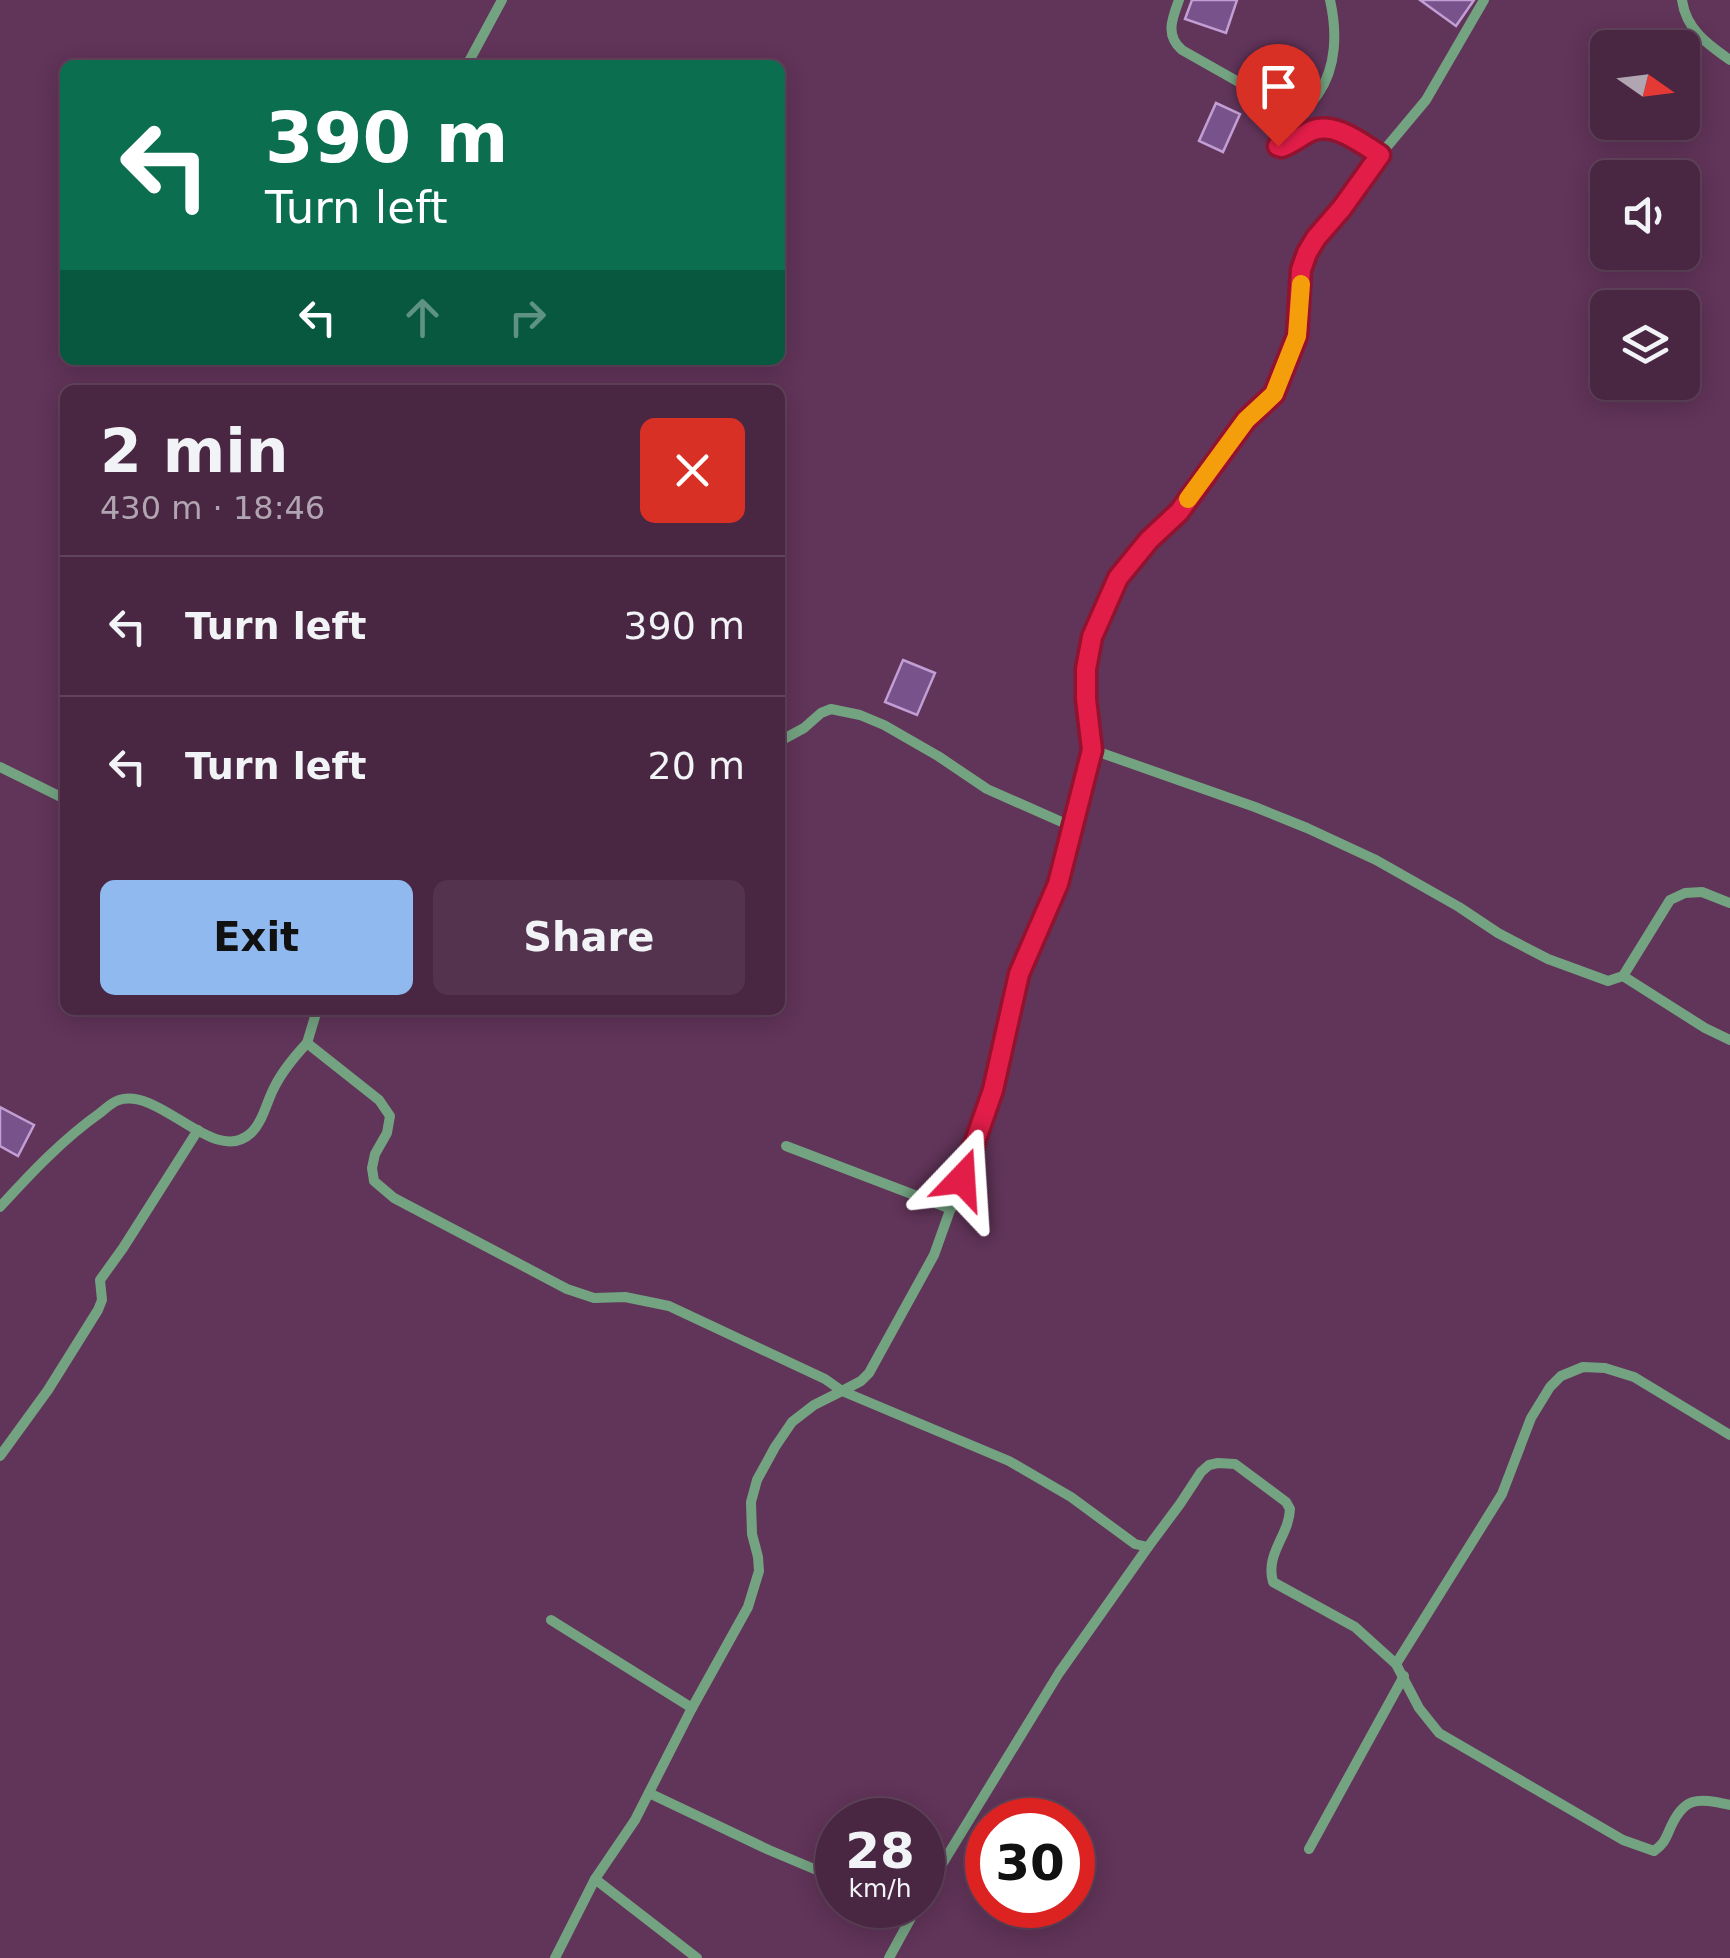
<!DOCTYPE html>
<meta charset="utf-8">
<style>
:root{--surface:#492743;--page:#53334e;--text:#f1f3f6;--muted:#b1a5b2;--line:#61445c;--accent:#90b9f0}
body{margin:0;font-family:"DejaVu Sans",sans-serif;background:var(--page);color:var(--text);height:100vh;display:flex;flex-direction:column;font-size:38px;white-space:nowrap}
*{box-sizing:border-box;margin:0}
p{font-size:32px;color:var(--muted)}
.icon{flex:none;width:55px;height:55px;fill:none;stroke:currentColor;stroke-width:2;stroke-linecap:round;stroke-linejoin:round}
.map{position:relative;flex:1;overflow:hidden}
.details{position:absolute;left:60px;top:385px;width:725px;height:630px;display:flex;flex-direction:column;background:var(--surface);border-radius:15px;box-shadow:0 5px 25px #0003,0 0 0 2px var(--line)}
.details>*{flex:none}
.hud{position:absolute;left:60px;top:60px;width:725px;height:305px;border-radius:15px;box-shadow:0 5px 25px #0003,0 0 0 2px var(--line);background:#0b6e4f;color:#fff;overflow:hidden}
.needle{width:65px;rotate:104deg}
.fabs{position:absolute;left:1590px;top:30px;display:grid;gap:20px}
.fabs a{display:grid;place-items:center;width:110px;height:110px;border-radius:15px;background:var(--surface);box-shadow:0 5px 25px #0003,0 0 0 2px var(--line);font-size:50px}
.speed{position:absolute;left:815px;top:1798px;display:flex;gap:20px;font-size:50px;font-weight:700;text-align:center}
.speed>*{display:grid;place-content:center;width:130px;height:130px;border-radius:50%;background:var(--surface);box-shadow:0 5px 25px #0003,0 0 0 2px var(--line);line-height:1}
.speed small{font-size:25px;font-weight:400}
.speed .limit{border:15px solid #d22;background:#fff;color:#111}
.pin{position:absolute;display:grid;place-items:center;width:85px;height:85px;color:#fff;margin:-102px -42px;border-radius:50% 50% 50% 0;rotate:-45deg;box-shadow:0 0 10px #0007}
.pin .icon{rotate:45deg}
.me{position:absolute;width:110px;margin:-55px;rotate:20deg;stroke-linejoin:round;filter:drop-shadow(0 0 8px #0008)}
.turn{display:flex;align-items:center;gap:35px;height:210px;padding:0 40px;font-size:45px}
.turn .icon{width:130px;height:130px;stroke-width:2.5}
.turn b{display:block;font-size:70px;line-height:85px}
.lanes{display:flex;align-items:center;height:95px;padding:0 40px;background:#0003;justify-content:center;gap:50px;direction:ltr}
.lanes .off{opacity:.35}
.round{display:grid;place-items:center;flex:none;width:105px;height:105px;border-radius:15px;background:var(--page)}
.overview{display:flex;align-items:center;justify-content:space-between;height:170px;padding:0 40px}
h1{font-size:60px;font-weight:600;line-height:75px}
.primary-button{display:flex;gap:20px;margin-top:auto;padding:20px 40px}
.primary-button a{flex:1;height:115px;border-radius:15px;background:var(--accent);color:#111;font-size:40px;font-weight:600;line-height:115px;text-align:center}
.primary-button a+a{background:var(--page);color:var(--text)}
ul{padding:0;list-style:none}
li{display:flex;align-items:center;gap:30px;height:140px;padding:0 40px;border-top:2px solid var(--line)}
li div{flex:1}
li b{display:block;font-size:38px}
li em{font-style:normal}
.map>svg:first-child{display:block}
.building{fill:#78528b;stroke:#c19ed3;stroke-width:2.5}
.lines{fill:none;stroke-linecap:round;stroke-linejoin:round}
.minor{stroke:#73a381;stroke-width:10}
.route-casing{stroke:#92132f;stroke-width:25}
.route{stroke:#e11d48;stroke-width:18}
.slow{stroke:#f59e0b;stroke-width:18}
</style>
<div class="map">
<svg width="1730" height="1958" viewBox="0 0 1730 1958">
<rect width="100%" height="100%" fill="#613459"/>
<g class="building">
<polygon points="1192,0 1237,0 1226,33 1185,19"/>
<polygon points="1420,0 1474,0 1456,26"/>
<polygon points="1216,103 1240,114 1223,152 1199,141"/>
<polygon points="903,660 935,673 917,715 885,702"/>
<polygon points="0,1107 34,1125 18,1156 0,1146"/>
</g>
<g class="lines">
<g class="minor">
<path d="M1179 0C1172 19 1165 35 1182 50L1297 115"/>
<path d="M1330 0C1337 31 1337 67 1318 94 1305 112 1284 122 1276 143L1281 147C1292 143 1301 136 1311 131 1334 121 1361 143 1380 155"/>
<path d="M1484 0 1426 100 1380 155 1342 208 1316 238 1307 253 1301 270 1297 336 1274 394 1245 420 1179 512 1149 540 1118 578 1092 637 1086 669V699L1093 750 1058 884 1019 974 993 1090 934 1255 869 1373 861 1381 842 1391 1009 1461 1071 1497 1135 1544 1148 1547 1180 1504 1201 1472 1209 1465 1218 1463 1235 1464 1286 1502 1290 1509C1289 1536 1265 1553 1273 1582L1355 1627 1396 1664 1419 1708 1439 1733 1623 1840 1654 1851C1663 1845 1665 1840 1669 1831 1683 1797 1696 1797 1730 1805"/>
<path d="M1682 0C1686 29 1707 44 1730 60"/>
<polyline points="467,65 502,0"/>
<polyline points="780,741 804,728 821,713 831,709 860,715 884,725 938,756 987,789 1073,827"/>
<polyline points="1093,750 1255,807 1307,828 1376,860 1459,907 1498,933 1548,959 1608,981 1623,976 1670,900 1685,893 1702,892 1730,903"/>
<polyline points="0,767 65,799"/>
<polyline points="1623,976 1705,1028 1730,1040"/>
<polyline points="307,1043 317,1010"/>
<polyline points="786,1146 951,1209"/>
<path d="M0 1207C30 1174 63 1139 100 1113 105 1109 112 1102 119 1100 161 1087 214 1167 251 1133 263 1122 267 1100 275 1086 283 1070 295 1056 307 1043L379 1100 390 1116 387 1133 375 1154 372 1168 374 1181 394 1198 567 1289 594 1298 625 1297 669 1306 825 1379 842 1391 814 1405 792 1422 775 1447 757 1480 751 1502 752 1534 758 1557 759 1571 748 1607 692 1708 635 1820 595 1879 555 1958"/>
<polyline points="0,1456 48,1390 98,1310 102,1300 100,1280 123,1248 198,1130"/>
<polyline points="551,1620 692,1708"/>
<polyline points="1396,1664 1502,1494 1531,1418 1550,1387 1561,1376 1583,1367 1605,1368 1634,1377 1730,1435"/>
<polyline points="649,1793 769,1850 838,1879"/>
<polyline points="1309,1849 1404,1676"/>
<polyline points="595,1879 697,1958"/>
<polyline points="922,1897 1059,1673 1148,1547"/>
<polyline points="889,1958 918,1905"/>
</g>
</g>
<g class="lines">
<defs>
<path id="route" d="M962 1179 993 1090 1019 974 1058 884 1092 750 1086 699V669L1092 637 1118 578 1149 540 1179 512 1246 420 1274 394 1297 336 1301 270 1307 253 1316 238 1342 208 1380 155C1361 143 1334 121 1311 131 1301 136 1292 143 1282 147L1278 146"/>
</defs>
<use href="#route" class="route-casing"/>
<use href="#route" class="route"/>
<polyline class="slow" points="1188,499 1246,420 1274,394 1297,336 1301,284"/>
</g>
</svg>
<div class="fabs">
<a><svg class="needle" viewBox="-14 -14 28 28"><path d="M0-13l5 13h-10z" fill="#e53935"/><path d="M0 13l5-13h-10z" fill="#b1a5b2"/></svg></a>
<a><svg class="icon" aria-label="sound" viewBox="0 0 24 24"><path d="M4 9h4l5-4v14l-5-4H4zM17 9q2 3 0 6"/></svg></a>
<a><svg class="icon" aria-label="layers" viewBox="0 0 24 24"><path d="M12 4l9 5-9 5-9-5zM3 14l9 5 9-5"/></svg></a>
</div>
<div class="speed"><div>28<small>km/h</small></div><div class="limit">30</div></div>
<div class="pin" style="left:1278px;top:146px;background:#d93025"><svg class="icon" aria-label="arrive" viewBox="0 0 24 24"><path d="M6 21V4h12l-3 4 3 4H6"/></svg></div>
<svg class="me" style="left:962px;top:1179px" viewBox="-20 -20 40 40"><path d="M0-17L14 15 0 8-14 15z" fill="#e11d48" stroke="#fff" stroke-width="4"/></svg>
<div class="hud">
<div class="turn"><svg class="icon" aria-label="left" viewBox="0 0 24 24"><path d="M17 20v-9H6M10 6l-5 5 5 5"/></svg><div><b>390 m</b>Turn left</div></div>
<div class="lanes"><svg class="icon" aria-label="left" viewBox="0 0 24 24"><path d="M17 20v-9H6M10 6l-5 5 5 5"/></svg><svg class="icon off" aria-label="ahead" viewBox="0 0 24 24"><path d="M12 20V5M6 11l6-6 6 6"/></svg><svg class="icon off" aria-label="right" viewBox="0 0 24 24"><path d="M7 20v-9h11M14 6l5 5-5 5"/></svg></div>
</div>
<section class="details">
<div class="overview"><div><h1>2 min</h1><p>430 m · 18:46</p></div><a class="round" style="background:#d93025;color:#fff"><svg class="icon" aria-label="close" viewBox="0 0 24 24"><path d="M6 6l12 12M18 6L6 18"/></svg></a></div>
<ul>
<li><svg class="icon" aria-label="left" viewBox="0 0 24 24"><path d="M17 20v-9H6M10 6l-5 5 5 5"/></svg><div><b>Turn left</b></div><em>390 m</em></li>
<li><svg class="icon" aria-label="left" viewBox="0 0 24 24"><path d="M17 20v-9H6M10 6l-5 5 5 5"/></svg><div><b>Turn left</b></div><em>20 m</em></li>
</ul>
<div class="primary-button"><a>Exit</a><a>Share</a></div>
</section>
</div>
